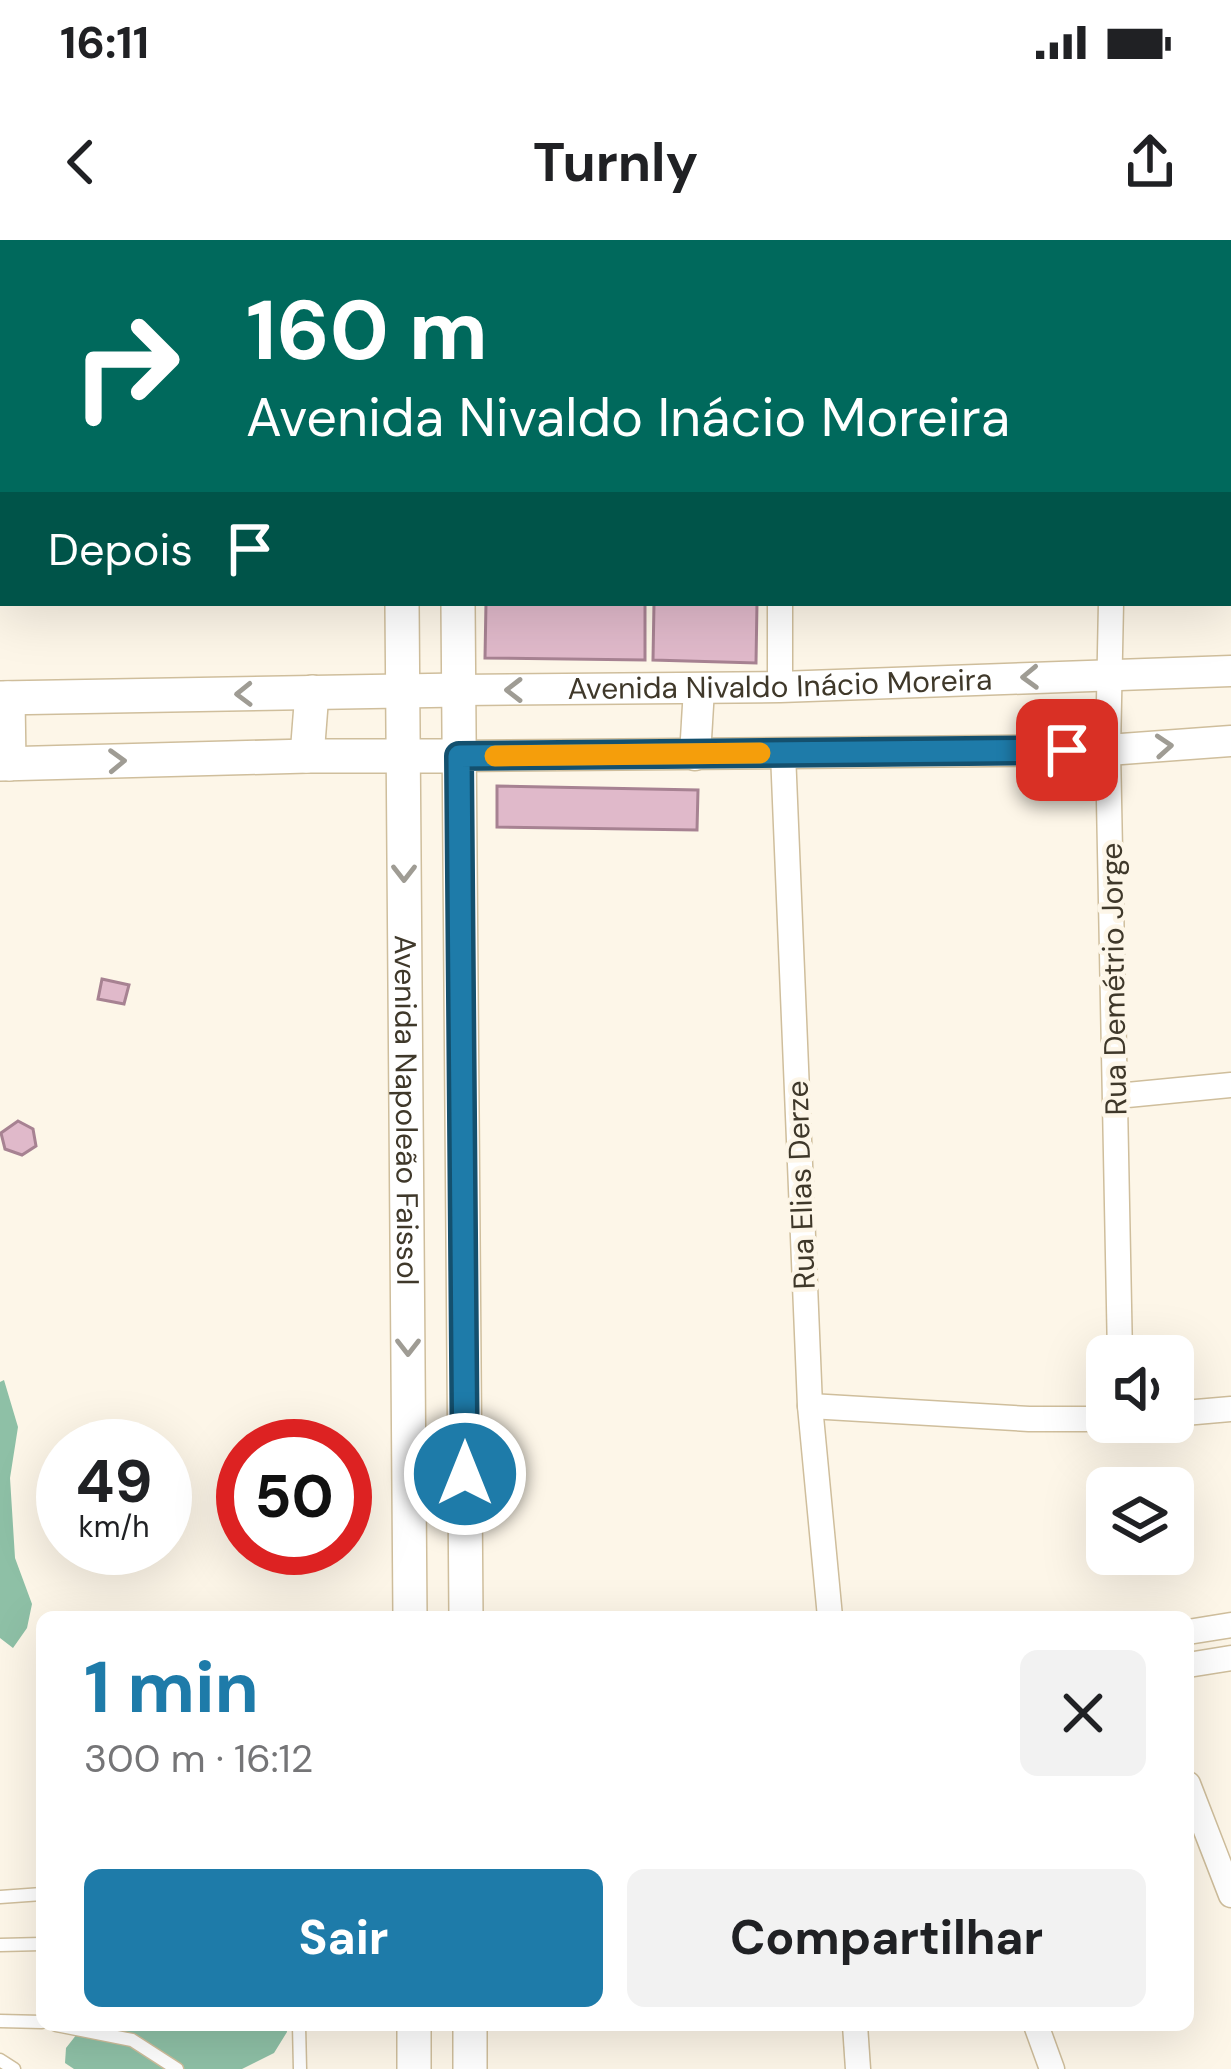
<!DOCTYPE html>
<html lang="pt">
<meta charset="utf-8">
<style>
:root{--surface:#fff;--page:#f2f2f2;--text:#202124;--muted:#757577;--accent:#1e7ba9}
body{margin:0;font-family:"DM Sans",sans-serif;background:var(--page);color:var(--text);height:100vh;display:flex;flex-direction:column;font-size:45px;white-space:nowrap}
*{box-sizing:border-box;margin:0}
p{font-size:39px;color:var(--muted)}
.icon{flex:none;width:66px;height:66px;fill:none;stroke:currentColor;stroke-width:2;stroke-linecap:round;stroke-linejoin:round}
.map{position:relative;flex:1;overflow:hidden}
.drawer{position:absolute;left:36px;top:1371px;width:1158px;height:420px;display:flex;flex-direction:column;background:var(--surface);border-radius:18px;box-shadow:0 12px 48px #0002}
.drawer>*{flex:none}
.banner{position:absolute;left:0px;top:0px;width:1233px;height:366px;box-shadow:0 12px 48px #0002;background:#00695c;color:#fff;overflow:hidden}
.fabs{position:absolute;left:1086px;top:1095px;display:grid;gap:24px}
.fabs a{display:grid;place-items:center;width:108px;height:108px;border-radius:18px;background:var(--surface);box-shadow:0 12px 48px #0002;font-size:60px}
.speed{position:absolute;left:36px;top:1179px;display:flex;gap:24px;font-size:60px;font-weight:700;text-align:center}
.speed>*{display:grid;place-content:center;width:156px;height:156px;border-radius:50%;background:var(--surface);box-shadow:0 12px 48px #0002;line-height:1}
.speed small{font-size:30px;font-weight:400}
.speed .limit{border:18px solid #d22;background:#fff;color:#111}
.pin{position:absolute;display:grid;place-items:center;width:102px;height:102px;color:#fff;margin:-51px;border-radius:24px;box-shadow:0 6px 18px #0006}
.me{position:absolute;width:132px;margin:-66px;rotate:0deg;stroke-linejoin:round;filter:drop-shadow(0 0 9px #0008)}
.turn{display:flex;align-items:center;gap:42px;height:252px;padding:0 48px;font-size:54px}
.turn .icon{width:156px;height:156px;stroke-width:2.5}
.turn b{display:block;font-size:84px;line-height:102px}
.then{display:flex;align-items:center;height:114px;padding:0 48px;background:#0003;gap:24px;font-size:45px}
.round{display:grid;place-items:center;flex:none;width:126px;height:126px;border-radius:18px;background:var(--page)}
.overview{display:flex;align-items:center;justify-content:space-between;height:204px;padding:0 48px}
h1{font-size:72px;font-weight:700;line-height:90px;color:var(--accent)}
.action{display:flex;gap:24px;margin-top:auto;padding:24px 48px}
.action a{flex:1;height:138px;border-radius:18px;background:var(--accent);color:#fff;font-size:48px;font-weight:700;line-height:138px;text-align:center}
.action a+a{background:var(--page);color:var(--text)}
.status{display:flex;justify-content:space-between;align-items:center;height:84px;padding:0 60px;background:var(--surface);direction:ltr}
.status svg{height:33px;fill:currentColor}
header{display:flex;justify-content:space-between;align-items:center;height:156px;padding:0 48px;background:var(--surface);font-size:54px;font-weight:700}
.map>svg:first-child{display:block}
.forest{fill:#8ec0a6}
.building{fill:#e0b9ca;stroke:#a78292;stroke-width:3}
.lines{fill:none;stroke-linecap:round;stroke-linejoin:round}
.service-casing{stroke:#cfbe9c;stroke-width:15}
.minor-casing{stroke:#cfbe9c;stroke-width:27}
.tertiary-casing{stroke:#cfbe9c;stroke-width:33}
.secondary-casing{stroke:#cfbe9c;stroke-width:36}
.service{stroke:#fff;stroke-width:12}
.minor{stroke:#fff;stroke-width:24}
.tertiary{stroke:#fff;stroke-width:30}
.secondary{stroke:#fff;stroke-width:33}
.oneway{stroke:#9f9c94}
.route-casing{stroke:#14506e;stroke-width:30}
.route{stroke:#1e7ba9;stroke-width:21}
.slow{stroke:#f59e0b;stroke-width:21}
.labels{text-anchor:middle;stroke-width:9;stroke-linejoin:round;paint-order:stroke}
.street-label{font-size:30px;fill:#3f382a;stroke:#fdf6e8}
</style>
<div class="status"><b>16:11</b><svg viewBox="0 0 49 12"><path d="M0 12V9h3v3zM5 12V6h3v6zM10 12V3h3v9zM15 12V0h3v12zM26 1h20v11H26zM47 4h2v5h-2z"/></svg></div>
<header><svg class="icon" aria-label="back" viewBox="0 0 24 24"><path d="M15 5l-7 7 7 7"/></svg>Turnly<svg class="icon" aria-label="share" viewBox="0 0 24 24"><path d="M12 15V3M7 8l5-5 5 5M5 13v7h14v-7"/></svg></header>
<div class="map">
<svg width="1231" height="1829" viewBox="0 0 1231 1829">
<rect width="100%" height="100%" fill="#fdf6e8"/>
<g class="forest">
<polygon points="4,1140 18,1187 10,1238 15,1318 32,1364 27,1388 13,1408 0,1398 0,1142"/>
<polygon points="84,1785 227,1785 239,1791 252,1785 286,1785 287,1792 274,1813 242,1829 74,1829 65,1823 66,1808"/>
</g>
<g class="building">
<polygon points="0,164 3,164 3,363 32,363 0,364"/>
<polygon points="486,363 645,363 645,420 485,418"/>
<polygon points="654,363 757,363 756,423 653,420"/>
<polygon points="497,546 698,550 697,590 497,587"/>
<polygon points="102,739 129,745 124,764 98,759"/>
<polygon points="18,881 33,889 36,906 22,915 5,909 1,893"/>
</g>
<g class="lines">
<defs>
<g id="service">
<polyline points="0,1657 42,1654"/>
<polyline points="0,1705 42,1704"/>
<polyline points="0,1781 42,1782"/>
<polyline points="56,1785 132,1800 177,1829"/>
<polyline points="299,1785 300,1829"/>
<polyline points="0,1820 14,1829"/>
</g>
<g id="minor">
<polyline points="780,0 780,3"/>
<polyline points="1107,0 1107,3"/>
<polyline points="1230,102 1231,102"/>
<polyline points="780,363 780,447"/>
<polyline points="1111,363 1108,510 1120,1116"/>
<polyline points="783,513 810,1166 830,1377"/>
<polyline points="1117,856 1231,845"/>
<polyline points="810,1166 1029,1179 1107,1179"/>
<polyline points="1173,1174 1231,1169"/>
<polyline points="1188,1392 1231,1385"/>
<polyline points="1188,1425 1231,1418"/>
<polyline points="1188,1544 1231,1655"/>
<polyline points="855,1785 858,1829"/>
<polyline points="1036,1785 1052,1829"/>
</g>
<g id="tertiary">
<path id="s1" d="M459 450 780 447 1231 431"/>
<polyline points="695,515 699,449"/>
<polyline points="459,516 1108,510 1231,501"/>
</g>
<g id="secondary">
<polyline points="399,0 399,3"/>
<polyline points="455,0 455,3"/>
<path id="s2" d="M402 363 410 1377"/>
<polyline points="458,363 466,1377"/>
<polyline points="0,458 459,450"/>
<polyline points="8,458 9,524"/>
<polyline points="307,516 312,452"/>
<polyline points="0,524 307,516 459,516"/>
<polyline points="414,1785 414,1829"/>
<polyline points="470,1785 470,1829"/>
</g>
</defs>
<use href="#service" class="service-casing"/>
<use href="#minor" class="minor-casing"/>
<use href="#tertiary" class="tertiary-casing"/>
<use href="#secondary" class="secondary-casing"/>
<use href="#service" class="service"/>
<use href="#minor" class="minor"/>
<use href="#tertiary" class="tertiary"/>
<use href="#secondary" class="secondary"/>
</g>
<defs><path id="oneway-chevron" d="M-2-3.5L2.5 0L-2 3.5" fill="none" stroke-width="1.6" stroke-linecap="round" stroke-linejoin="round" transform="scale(3)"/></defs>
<g class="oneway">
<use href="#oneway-chevron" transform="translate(1030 437) rotate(178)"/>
<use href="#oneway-chevron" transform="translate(514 450) rotate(180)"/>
<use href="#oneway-chevron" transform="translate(244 454) rotate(179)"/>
<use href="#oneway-chevron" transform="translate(1164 506) rotate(-4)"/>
<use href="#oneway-chevron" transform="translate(117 521) rotate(-2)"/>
<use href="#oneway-chevron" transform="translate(404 633) rotate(90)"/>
<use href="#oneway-chevron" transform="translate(408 1107) rotate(90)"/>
</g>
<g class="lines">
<defs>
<polyline id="route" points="465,1234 459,516 1067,510"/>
</defs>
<use href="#route" class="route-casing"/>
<use href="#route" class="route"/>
<polyline class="slow" points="495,516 760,513"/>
</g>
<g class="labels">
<g class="street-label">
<text dy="10" stroke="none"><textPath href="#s1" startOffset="321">Avenida Nivaldo Inácio Moreira</textPath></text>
<text transform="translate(1114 739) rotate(-91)" y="10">Rua Demétrio Jorge</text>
<text dy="10" stroke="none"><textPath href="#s2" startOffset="507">Avenida Napoleão Faissol</textPath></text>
<text transform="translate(801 945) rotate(-92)" y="10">Rua Elias Derze</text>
</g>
</g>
</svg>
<div class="fabs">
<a><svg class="icon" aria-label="sound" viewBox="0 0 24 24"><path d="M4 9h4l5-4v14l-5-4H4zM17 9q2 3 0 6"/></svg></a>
<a><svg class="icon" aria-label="layers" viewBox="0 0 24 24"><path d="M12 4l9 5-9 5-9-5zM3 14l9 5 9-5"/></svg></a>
</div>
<div class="speed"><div>49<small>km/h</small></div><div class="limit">50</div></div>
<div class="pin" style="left:1067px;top:510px;background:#d93025"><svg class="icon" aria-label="arrive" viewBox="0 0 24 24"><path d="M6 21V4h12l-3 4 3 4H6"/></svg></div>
<svg class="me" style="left:465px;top:1234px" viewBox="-20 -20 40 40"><circle r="17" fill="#1e7ba9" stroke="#fff" stroke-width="3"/><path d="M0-11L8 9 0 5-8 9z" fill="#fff"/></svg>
<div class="banner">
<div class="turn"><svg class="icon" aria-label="right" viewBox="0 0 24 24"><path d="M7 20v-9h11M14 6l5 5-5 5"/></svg><div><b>160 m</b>Avenida Nivaldo Inácio Moreira</div></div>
<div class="then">Depois<svg class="icon" aria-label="arrive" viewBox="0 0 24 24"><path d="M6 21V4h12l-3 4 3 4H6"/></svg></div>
</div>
<section class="drawer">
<div class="overview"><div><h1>1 min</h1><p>300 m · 16:12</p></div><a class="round"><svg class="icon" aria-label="close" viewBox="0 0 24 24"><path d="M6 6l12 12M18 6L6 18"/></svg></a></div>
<div class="action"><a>Sair</a><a>Compartilhar</a></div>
</section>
</div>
